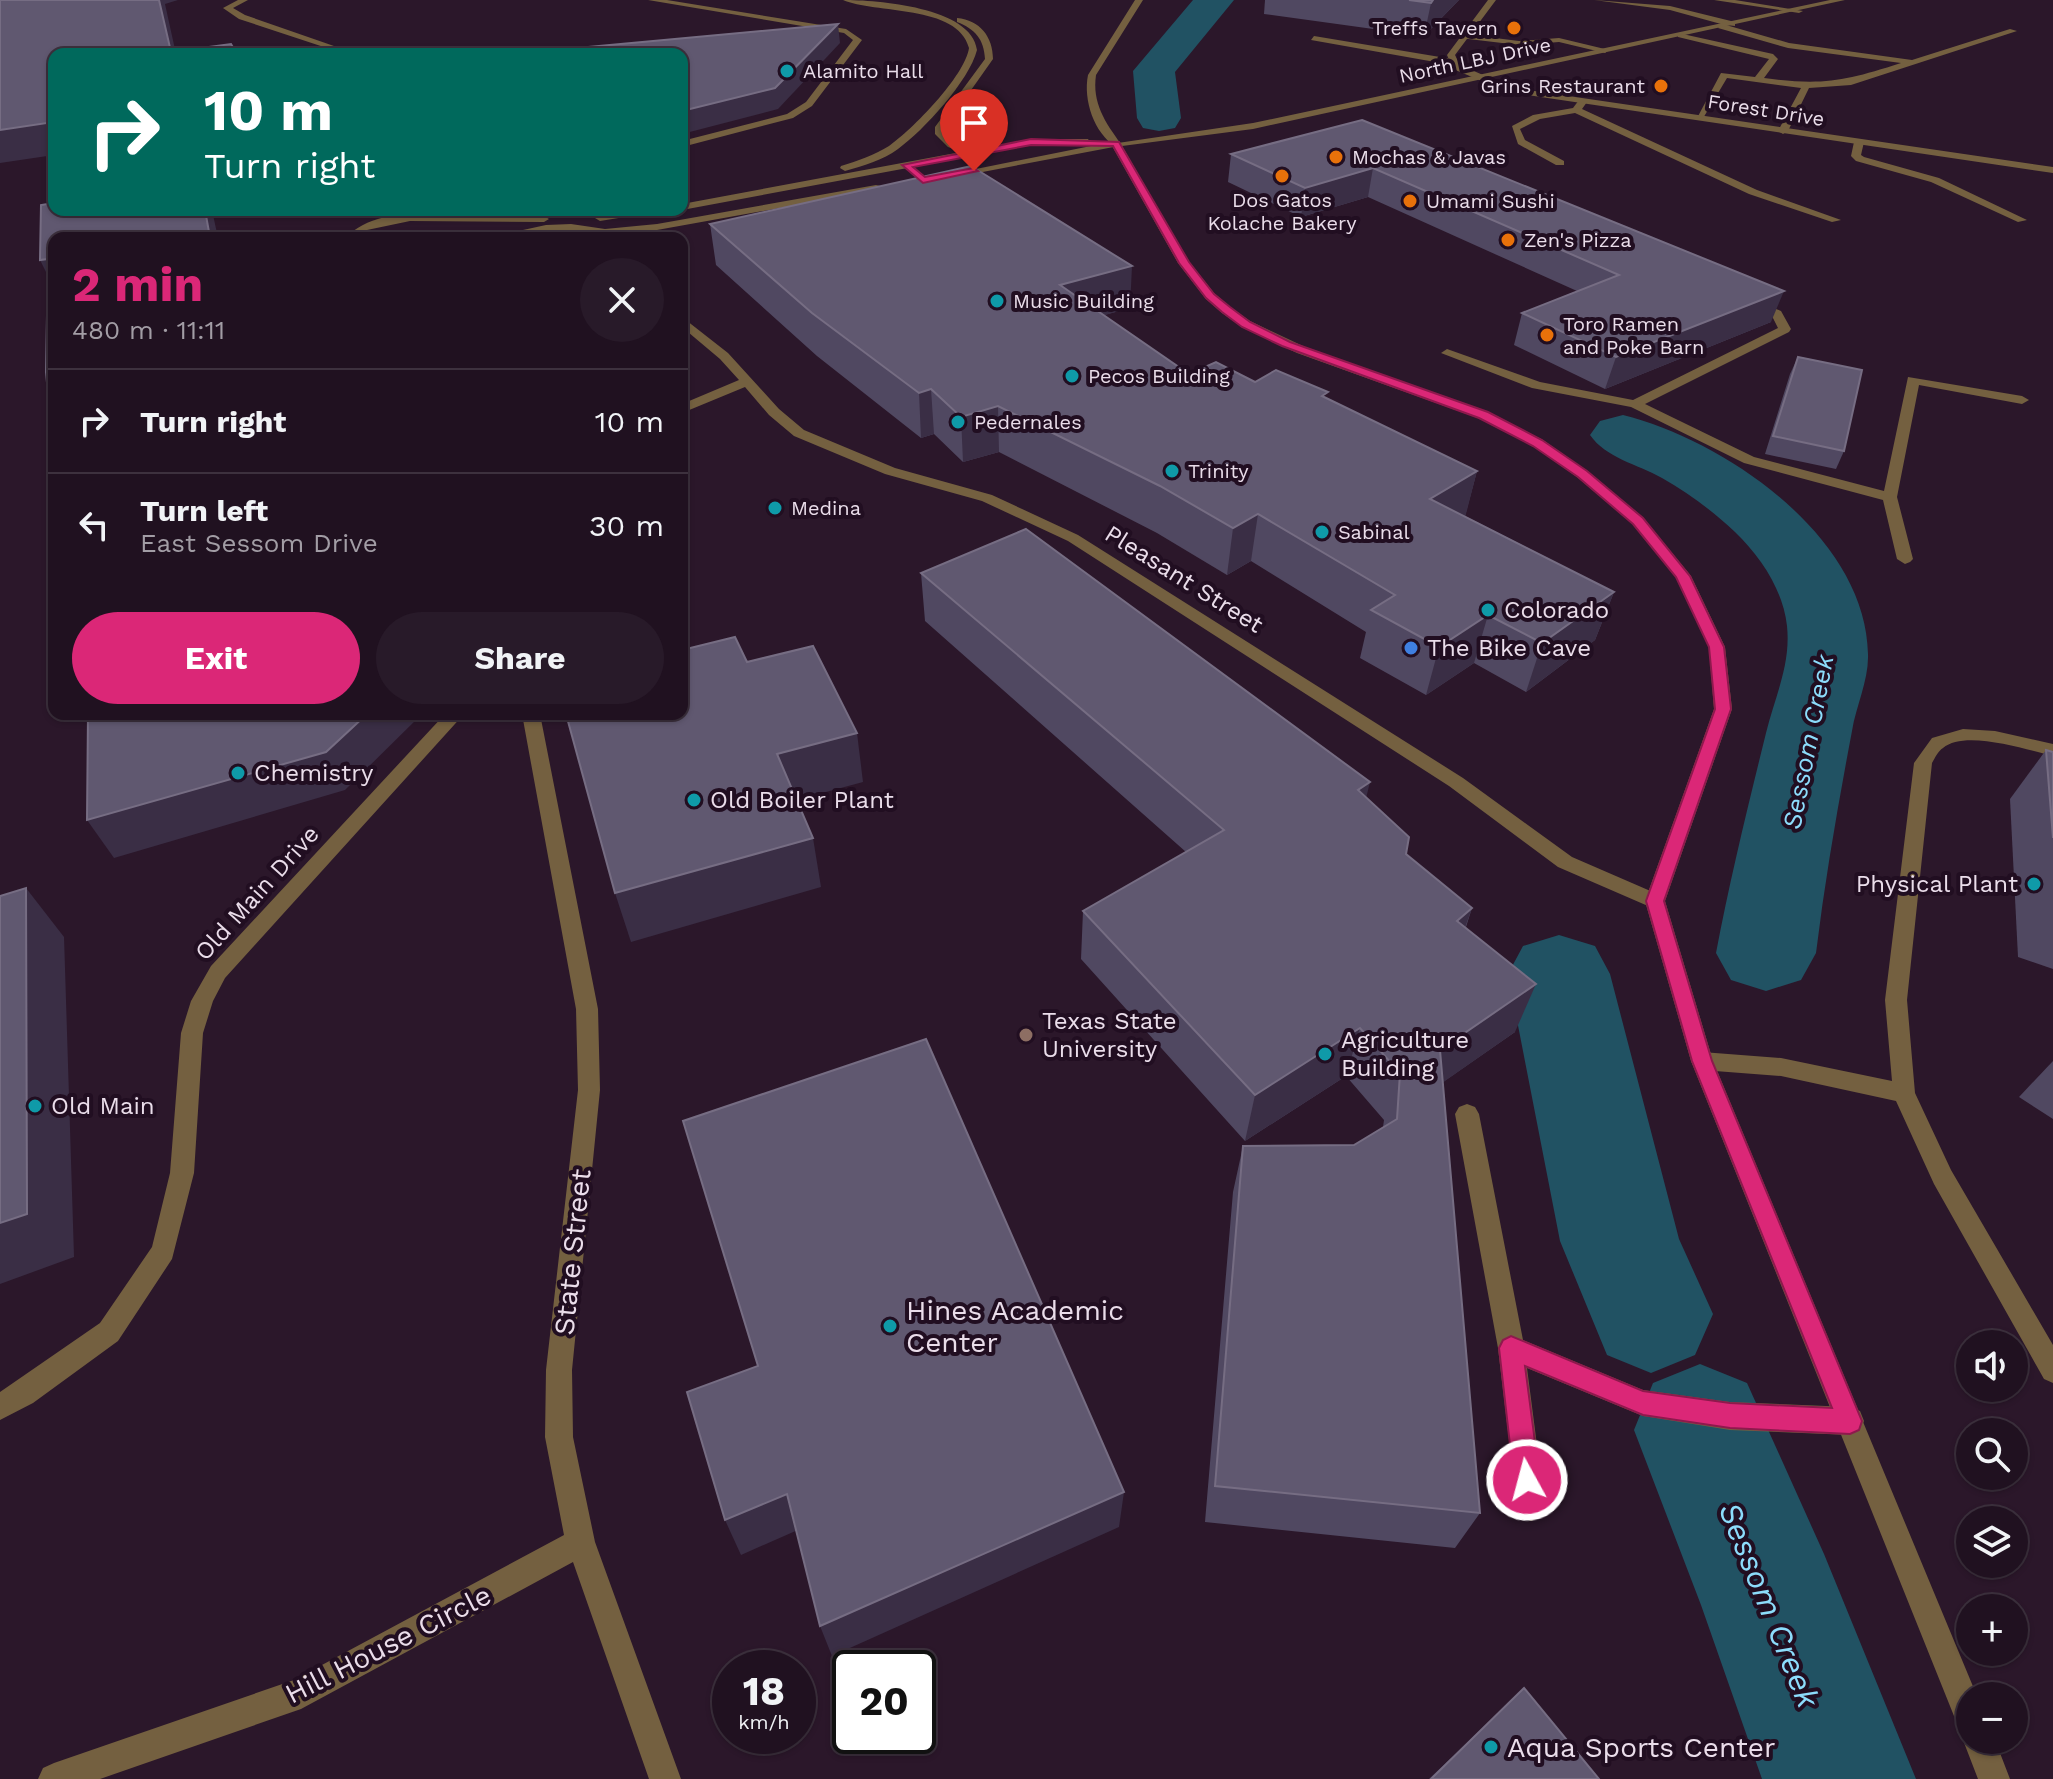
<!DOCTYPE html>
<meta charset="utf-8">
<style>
:root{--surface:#201120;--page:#281a29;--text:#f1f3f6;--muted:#a29da5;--line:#3d313e;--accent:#db2777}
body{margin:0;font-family:"Work Sans",sans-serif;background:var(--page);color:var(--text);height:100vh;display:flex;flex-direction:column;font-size:30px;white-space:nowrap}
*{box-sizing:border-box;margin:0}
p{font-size:26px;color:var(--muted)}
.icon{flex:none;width:44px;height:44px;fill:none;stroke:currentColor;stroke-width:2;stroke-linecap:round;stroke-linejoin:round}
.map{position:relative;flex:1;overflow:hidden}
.drawer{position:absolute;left:48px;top:232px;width:640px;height:488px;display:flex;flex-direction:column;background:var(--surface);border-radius:16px;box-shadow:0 2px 6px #0004,0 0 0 2px var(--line)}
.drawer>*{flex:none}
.banner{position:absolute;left:48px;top:48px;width:640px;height:168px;border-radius:16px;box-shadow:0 2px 6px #0004,0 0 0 2px var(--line);background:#00695c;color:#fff;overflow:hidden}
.tools{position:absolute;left:1956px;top:1330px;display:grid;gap:16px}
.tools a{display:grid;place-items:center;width:72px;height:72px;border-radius:50%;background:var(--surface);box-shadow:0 2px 6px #0004,0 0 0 2px var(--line);font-size:40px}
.speed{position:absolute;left:712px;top:1650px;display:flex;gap:16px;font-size:40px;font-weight:700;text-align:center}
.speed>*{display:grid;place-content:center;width:104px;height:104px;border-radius:50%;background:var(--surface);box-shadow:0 2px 6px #0004,0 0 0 2px var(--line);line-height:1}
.speed small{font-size:20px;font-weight:400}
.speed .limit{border:4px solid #111;border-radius:12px;background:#fff;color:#111}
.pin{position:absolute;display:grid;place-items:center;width:68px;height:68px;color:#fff;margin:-82px -34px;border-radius:50% 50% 50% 0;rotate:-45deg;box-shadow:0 0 8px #0007}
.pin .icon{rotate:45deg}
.me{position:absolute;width:88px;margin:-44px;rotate:353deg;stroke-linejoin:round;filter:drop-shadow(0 0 6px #0008)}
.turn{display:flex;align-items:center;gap:28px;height:168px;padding:0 24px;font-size:36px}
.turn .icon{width:104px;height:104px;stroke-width:2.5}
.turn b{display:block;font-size:56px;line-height:68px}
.round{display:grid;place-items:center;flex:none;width:84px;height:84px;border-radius:42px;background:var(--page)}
.summary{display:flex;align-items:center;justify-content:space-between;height:136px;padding:0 24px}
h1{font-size:48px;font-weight:700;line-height:60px;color:var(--accent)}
.button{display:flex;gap:16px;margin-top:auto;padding:16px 24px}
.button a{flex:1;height:92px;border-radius:48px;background:var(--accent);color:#fff;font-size:32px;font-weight:700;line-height:92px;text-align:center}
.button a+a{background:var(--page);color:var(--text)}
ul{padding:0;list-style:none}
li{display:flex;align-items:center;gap:24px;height:104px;padding:0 24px;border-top:2px solid var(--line)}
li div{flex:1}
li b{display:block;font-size:30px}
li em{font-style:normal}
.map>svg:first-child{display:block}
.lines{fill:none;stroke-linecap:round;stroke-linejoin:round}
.river{fill:#215263;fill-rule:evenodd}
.service{fill:#746040;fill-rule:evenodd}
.minor{fill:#746040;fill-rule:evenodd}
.tertiary{fill:#746040;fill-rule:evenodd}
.wall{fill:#504861}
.shaded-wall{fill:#3a2e45}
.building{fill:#605870;stroke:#766d83;stroke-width:2}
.route{fill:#db2777;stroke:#8e194d;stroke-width:2}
.food-dot{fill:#e8710a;stroke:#210e21;stroke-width:3}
.culture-dot{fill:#0f9aa8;stroke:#210e21;stroke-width:3}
.shop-dot{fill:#3f7fe0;stroke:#210e21;stroke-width:3}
.education-dot{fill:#8d6e63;stroke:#210e21;stroke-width:3}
.labels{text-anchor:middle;stroke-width:8;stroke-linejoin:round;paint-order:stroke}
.far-poi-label{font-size:20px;fill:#eaddea;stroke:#210e21;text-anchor:start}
.far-street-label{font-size:20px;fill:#eaddea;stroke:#210e21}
.street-label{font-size:24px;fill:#eaddea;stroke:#210e21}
.poi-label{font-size:24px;fill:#eaddea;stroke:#210e21;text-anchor:start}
.water-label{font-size:26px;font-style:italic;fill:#8cdcfb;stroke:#210e21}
.near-street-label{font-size:28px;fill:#eaddea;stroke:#210e21}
.near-poi-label{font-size:28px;fill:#eaddea;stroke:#210e21;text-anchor:start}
.near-water-label{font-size:32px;font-style:italic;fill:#8cdcfb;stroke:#210e21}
</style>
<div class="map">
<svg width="2053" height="1779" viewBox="0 0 2053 1779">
<rect width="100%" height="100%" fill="#2b172a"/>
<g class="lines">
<g class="river">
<polygon points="1193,0 1234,0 1175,72 1181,118 1175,128 1159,131 1143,128 1137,118 1133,71"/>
<path d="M1623 415C1726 441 1866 537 1868 654 1869 680 1856 706 1852 731 1838 805 1825 879 1816 953L1801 980 1766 991 1731 980 1716 953C1730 879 1748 806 1766 733 1775 696 1791 665 1787 626 1783 590 1761 557 1735 532 1713 511 1688 493 1662 478 1637 464 1606 458 1590 435L1600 421Z"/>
<polygon points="1559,935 1595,946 1610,974 1679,1239 1713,1314 1695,1355 1651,1373 1607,1355 1560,1241 1508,974 1523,946"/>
<polygon points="1700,1364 1747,1383 1824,1554 1916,1779 1762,1779 1701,1605 1634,1430 1653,1383"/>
</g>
<g class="service">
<polygon points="648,0 667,0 846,29 862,40 812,106 793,118 682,147 682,141 787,114 806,102 853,40 844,33"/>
<path d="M843 0C877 0 972 7 977 50 969 81 924 130 898 149 883 160 863 166 845 171L840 168 841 166C858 161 874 155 889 146 912 130 965 76 969 48 958 4 874 14 843 0Z"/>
<path d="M1594 0 1670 6 1735 22V26L1726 25 1789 43 1912 60 2010 29 2017 31 1851 85 1809 88 1788 131 1783 134 1778 131 1801 88 1727 78 1702 120H1696L1721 73 1755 77 1769 59 1678 37V33L1773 54 1778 59 1764 78C1823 86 1845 81 1901 63L1788 48 1718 28 1721 24 1670 10Z"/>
<path d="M957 18C980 20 993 37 993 59L945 127V133L954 143 973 150 1031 139H1088L1091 144 1031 145 682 210H681L682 204 961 152 948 147 935 134V127L985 59C984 39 975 29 957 22Z"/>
<polygon points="1463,34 1519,41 1559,38 1609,50 1605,53 1559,42 1519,45 1460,38"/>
<polygon points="1314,36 1452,59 1456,62 1452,65 1311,40"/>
<polygon points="1579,100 1587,102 1582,109 1757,190 1841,220 1832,222 1749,194 1575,113 1540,119 1520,129 1525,140 1564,161 1564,165 1556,165 1518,144 1512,126 1533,115 1573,108"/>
<polygon points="1859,139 1864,142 1861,155 1864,157 1939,178 2027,220 2018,222 1931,182 1856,161 1851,156 1854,142"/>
<polygon points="1116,141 1119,146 951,178 946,175"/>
<polygon points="876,185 880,186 880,190 657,230 605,235 571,230 546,231 510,238 487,238 546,225 571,224 605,229 657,224"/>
<polygon points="638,210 668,210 600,221 595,218"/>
<path d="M470 214 544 216 549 219 544 222 410 221 367 230 358 238H345C375 207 431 213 470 214Z"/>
<polygon points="1752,300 1781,311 1791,329 1789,332 1645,404 1754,457 1884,491 1908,377 2022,396 2029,400 2022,404 1919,385 1897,497 1913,559 1910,562 1905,564 1897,559 1883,500 1744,463 1631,407 1532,388 1441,353 1447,349 1540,382 1633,400 1778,328 1772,316 1748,307 1746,304"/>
<polygon points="682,317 728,353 779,409 804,430 895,468 992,495 1078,535 1463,778 1572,857 1662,896 1665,901 1662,906 1648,906 1558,867 1449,786 1068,541 982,501 885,474 794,436 769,415 745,387 682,413 682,404 739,380 720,359 682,327"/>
<polygon points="445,714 464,714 225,978 213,1001 203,1033 194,1173 172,1259 118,1341 33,1403 0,1420 0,1392 100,1323 152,1247 170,1173 181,1033 191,1001 211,966"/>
<polygon points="522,714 540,714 598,1009 600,1090 572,1370 573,1437 595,1542 681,1779 649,1779 573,1562 301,1709 100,1779 38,1779 43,1768 54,1763 294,1680 564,1535 545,1437 546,1370 578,1090 576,1009"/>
<path d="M1963 729 1995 731 2053 744V756C2027 750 1965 729 1943 748 1938 751 1935 758 1932 763L1907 1000 1915 1093 1951 1170 2053 1345V1383L2044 1379 1934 1184 1896 1101 1781 1076 1702 1070 1694 1067 1691 1061 1694 1055 1702 1052 1781 1058 1892 1081 1885 1000 1914 763 1932 738Z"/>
<polygon points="1467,1104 1475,1107 1479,1114 1523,1340 1643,1390 1730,1402 1850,1407 1860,1411 1864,1421 1860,1431 1850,1435 1730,1430 1643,1416 1527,1368 1545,1507 1541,1517 1531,1521 1521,1517 1517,1507 1498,1348 1455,1114 1459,1107"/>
</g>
<g class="minor">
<polygon points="238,0 248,0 233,8 245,15 357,54 345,54 239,19 223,8"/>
<path d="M1135 0H1143L1096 75C1092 103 1105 122 1121 144L1116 147C1094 133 1083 100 1088 75Z"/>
<polygon points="1488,0 1496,0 1455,55 1460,65 1513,88 2053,167 2053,173 1508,92 1453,69 1447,55"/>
<polygon points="1714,0 1735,0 1803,11 1799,13"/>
</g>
<polygon class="tertiary" points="1830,0 1845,0 1253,129 1122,146 1189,262 1214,293 1230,307 1250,321 1305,347 1488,412 1543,440 1587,471 1643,518 1691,576 1725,647 1732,709 1665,901 1713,1061 1977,1696 1970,1696 1970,1740 1995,1740 2010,1779 1978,1779 1963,1740 1967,1730 1959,1727 1954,1716 1691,1061 1645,901 1714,709 1709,647 1676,577 1633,524 1577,477 1533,446 1478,418 1297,353 1242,327 1222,313 1206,299 1178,263 1111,144 1253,123"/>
</g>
<g class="wall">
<polygon points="1265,0 1459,0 1424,36 1264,14"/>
<polygon points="1362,120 1771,322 1605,389 1514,345 1522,313 1577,291 1368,197 1301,217 1228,182 1231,154"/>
<polygon points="710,224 1130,308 1104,315 1189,374 1255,382 1327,398 1477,471 1465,516 1614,592 1595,640 1526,692 1474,663 1426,695 1360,658 1366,632 1251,561 1227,575 1157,533 999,452 963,462 934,434 921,438 817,356 716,265"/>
<polygon points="1798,357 1844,451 1836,469 1765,454 1790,374"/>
<polygon points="921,573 1366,797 1406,854 1472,908 1466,927 1515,1032 1443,1082 1480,1513 1455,1548 1205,1522 1233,1192 1243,1146 1354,1145 1383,1127 1384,1120 1346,1076 1245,1141 1081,959 1083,911 1186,852 925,621"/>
<polygon points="2046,750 2053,752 2053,969 2018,957 2010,799"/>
<polygon points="2053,1061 2053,1119 2019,1097"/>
<polygon points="1524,1688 1599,1779 1429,1779 1495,1716"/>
</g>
<g class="shaded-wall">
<polygon points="159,0 178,0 165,4 176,54 172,54"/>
<polygon points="1433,0 1459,0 1424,36 1431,3"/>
<polygon points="838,24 840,43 778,109 682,134 682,111"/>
<polygon points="54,122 54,155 0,163 0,130"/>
<polygon points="1373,168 1368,197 1301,217 1305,188"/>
<polygon points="205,210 212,210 218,238 175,238"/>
<polygon points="48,259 54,288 40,260"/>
<polygon points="1132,266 1130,308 1059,328 1060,285"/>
<polygon points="1784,291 1771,322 1605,389 1616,357"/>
<polygon points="931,389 934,434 921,438 919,393"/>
<polygon points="998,406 999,452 963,462 961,417"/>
<polygon points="1477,471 1465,518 1430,499"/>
<polygon points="1258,514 1251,561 1227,575 1233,528"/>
<polygon points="1614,592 1595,640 1526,692 1542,643"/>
<polygon points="1488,615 1474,663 1426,695 1439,647"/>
<polygon points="367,714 422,714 345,790 114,858 87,820"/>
<polygon points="857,733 863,782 785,803 777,754"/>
<polygon points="1370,782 1358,831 1358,790"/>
<polygon points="813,838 821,887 631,942 615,893"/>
<polygon points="26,888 64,937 74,1257 0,1284 0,1223"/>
<polygon points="1472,908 1455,956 1457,921"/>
<polygon points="1536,984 1515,1032 1422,1097 1440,1050"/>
<polygon points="1360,1028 1346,1076 1245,1141 1255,1095"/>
<polygon points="1124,1492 1119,1527 832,1656 820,1626"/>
<polygon points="787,1494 800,1529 741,1555 725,1520"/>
</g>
<g class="building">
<polygon points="0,0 159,0 171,52 231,44 237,54 54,54 54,122 0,130"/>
<polygon points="1409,0 1433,0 1431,3"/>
<polygon points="838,24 775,88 682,111 682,54 528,54 534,52"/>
<polygon points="1362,120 1784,291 1616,357 1522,313 1619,275 1373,168 1305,188 1231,154"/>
<polygon points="971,166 1132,266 1060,285 1189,374 1216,362 1255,382 1276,370 1328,392 1322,396 1477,471 1430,499 1614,592 1542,643 1488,615 1439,647 1371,610 1395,595 1258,514 1233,528 1160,486 998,406 961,417 931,389 919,393 812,313 710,224"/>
<polygon points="54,203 54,210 205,210 209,232 175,238 54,238 54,436 52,436 46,372 48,259 40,260 41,205"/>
<polygon points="470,231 477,238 437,238"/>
<polygon points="1798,357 1862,370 1844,451 1773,436"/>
<polygon points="1026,529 1370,782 1358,790 1409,837 1406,854 1472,908 1457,921 1536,984 1440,1050 1480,1513 1215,1486 1243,1146 1354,1145 1397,1119 1400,1073 1360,1028 1255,1095 1083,911 1224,830 921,573"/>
<polygon points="735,637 747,662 813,646 857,733 777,754 813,838 615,893 566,714 682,714 682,650"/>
<polygon points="88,714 367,714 326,752 87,820"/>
<polygon points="2046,750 2053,752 2053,838"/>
<polygon points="26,888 27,1214 0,1223 0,896"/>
<polygon points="926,1039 1124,1492 820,1626 787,1494 725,1520 687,1392 758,1366 683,1121"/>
<polygon points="1524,1688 1599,1779 1431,1779"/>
</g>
<polygon class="route" points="1031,139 1119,142 1189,262 1214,294 1230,307 1250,322 1290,342 1488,412 1542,440 1587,471 1643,518 1690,576 1724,647 1731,709 1664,901 1712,1061 1862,1421 1859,1430 1850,1434 1730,1428 1643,1415 1525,1366 1540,1480 1536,1489 1527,1493 1518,1489 1514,1480 1499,1348 1503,1340 1511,1336 1643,1391 1730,1403 1832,1408 1692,1061 1646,901 1715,709 1709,647 1676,577 1633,524 1578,477 1533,446 1479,418 1282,346 1242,327 1222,312 1206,298 1179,263 1113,146 1031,145 913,167 925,177 974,168 978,171 923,183 902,165"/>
<g class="food-dot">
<circle cx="1514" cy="28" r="8"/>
<circle cx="1661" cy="86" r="8"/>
<circle cx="1336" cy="157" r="8"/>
<circle cx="1282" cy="176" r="8"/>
<circle cx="1410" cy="201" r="8"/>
<circle cx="1508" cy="240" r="8"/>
<circle cx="1547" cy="335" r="8"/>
</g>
<g class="culture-dot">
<circle cx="787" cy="71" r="8"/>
<circle cx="997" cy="301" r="8"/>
<circle cx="1072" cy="376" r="8"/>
<circle cx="958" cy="422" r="8"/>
<circle cx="1172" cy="471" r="8"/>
<circle cx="775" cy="508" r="8"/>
<circle cx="1322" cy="532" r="8"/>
<circle cx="1488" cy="610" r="8"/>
<circle cx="238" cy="773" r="8"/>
<circle cx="694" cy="800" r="8"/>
<circle cx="2034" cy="884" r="8"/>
<circle cx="1325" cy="1054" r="8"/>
<circle cx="35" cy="1106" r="8"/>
<circle cx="890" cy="1326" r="8"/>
<circle cx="1491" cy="1747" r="8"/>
</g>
<circle class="shop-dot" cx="1411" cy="648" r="8"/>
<circle class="education-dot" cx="1026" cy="1035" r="8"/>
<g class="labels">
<g class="far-poi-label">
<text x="1498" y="35" text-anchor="end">Treffs Tavern</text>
<text x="803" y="78">Alamito Hall</text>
<text x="1645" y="93" text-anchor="end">Grins Restaurant</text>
<text x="1352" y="164">Mochas &amp; Javas</text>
<text x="1282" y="207" text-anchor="middle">Dos Gatos<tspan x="1282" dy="23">Kolache Bakery</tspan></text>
<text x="1426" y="208">Umami Sushi</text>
<text x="1524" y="247">Zen's Pizza</text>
<text x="1013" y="308">Music Building</text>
<text x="1563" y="331">Toro Ramen<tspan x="1563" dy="23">and Poke Barn</tspan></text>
<text x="1088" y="383">Pecos Building</text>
<text x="974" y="429">Pedernales</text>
<text x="1188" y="478">Trinity</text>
<text x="791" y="515">Medina</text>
<text x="1338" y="539">Sabinal</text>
</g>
<g class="far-street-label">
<text transform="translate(1475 60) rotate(-12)" y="7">North LBJ Drive</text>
<text transform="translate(1766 110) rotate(9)" y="7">Forest Drive</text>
</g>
<g class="street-label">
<text transform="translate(1184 579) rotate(32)" y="8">Pleasant Street</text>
<text transform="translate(257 893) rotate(-48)" y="8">Old Main Drive</text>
</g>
<g class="poi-label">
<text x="1504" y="618">Colorado</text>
<text x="1427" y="656">The Bike Cave</text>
<text x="254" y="781">Chemistry</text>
<text x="710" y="808">Old Boiler Plant</text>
<text x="2018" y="892" text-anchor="end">Physical Plant</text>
<text x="1042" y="1029">Texas State<tspan x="1042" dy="28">University</tspan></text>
<text x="1341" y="1048">Agriculture<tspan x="1341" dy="28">Building</tspan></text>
<text x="51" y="1114">Old Main</text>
</g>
<g class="water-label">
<text transform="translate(1808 742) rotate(-79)" y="9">Sessom Creek</text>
</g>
<g class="near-street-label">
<text transform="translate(572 1252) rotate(-84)" y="10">State Street</text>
<text transform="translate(388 1644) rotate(-27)" y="10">Hill House Circle</text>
</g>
<g class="near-poi-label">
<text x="906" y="1320">Hines Academic<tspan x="906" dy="32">Center</tspan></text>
<text x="1507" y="1757">Aqua Sports Center</text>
</g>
<g class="near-water-label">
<text transform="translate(1769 1605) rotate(68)" y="11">Sessom Creek</text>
</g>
</g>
</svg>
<div class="tools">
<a><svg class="icon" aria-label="sound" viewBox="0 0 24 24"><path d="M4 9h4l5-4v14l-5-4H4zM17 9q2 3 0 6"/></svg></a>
<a><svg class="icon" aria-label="search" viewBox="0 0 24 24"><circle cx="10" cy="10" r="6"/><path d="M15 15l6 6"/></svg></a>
<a><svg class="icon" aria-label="layers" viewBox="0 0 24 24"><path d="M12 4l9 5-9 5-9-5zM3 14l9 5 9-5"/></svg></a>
<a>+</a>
<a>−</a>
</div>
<div class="speed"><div>18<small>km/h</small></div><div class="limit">20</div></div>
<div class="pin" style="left:974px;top:171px;background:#d93025"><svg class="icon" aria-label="arrive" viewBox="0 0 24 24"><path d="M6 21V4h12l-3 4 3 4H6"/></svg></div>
<svg class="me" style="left:1527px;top:1480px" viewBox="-20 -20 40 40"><circle r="17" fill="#db2777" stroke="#fff" stroke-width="3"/><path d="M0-11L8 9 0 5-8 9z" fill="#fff"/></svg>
<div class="banner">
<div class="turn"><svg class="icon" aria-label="right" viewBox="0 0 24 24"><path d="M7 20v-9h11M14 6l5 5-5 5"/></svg><div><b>10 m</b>Turn right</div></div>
</div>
<section class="drawer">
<div class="summary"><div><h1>2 min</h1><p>480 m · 11:11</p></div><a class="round"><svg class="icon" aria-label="close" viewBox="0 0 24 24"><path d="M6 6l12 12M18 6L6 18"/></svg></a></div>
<ul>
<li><svg class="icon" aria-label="right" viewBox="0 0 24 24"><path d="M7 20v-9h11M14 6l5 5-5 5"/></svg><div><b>Turn right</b></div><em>10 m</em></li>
<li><svg class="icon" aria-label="left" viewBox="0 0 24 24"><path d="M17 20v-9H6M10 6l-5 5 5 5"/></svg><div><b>Turn left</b><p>East Sessom Drive</p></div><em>30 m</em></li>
</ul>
<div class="button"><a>Exit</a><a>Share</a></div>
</section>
</div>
